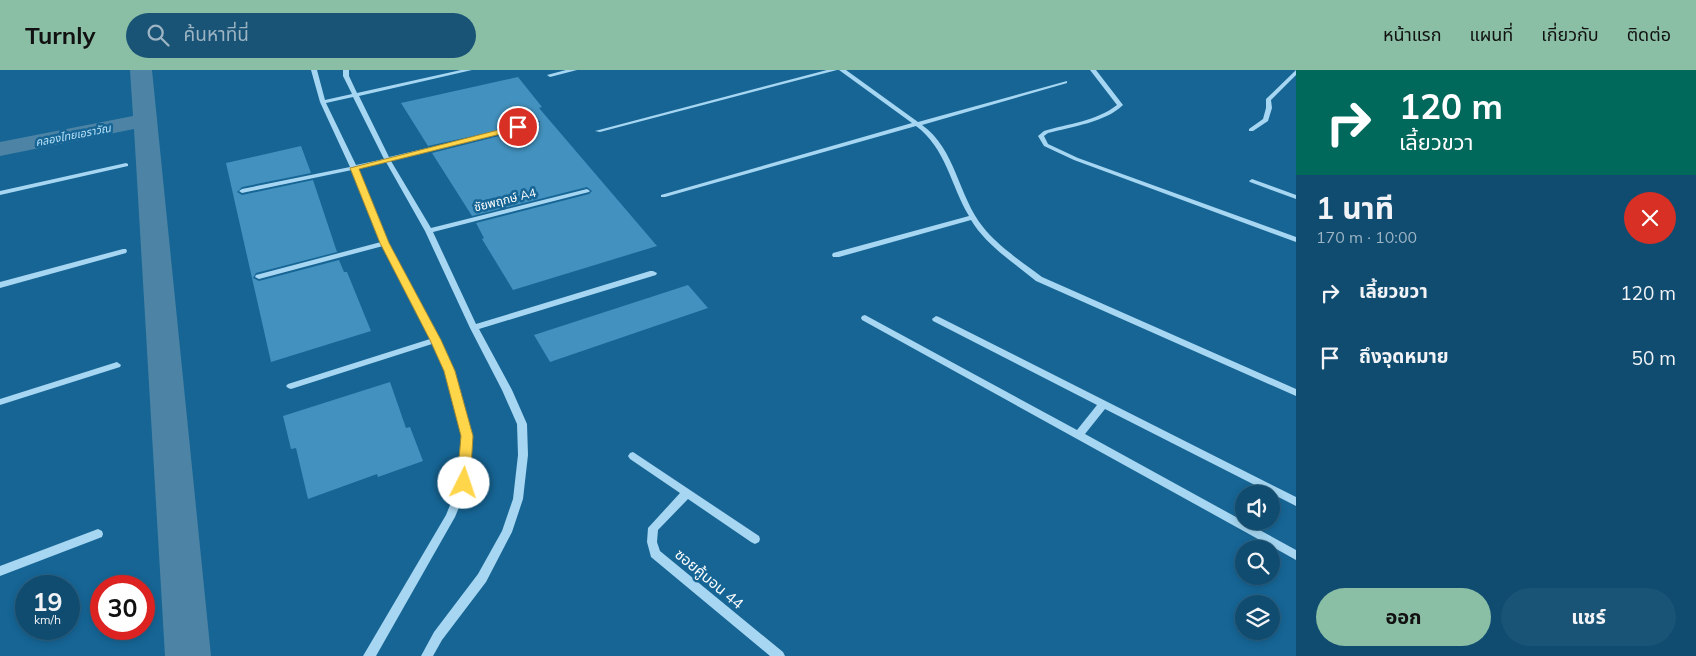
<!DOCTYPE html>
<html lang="th">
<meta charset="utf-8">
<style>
:root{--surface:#104c70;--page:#195375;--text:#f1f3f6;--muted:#9cb4c3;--line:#306383;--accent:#8abfa5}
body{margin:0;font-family:Mulish,"Noto Sans Thai",sans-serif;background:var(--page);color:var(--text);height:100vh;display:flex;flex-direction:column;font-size:19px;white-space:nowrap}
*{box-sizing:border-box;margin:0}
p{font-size:16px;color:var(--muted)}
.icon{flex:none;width:28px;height:28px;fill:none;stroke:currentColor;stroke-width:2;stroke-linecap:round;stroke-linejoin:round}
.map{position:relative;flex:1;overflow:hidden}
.details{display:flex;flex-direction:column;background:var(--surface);width:400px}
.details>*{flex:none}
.top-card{background:#00695c;color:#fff;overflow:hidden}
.buttons{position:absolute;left:1235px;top:415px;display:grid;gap:10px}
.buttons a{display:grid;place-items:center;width:45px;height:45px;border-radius:50%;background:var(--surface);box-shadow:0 2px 8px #0003,0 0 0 1px var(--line);font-size:25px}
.speed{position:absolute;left:15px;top:505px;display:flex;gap:10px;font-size:25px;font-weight:700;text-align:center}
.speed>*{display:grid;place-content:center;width:65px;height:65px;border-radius:50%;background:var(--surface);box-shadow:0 2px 8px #0003,0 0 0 1px var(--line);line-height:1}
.speed small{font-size:12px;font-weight:400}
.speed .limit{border:8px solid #d22;background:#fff;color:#111}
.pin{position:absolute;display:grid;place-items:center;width:42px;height:42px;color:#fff;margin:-21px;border:2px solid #fff;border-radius:50%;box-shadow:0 1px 5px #0007}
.me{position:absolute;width:55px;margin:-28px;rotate:4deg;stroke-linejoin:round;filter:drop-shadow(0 0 4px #0008)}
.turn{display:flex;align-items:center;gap:18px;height:105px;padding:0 20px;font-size:22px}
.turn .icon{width:65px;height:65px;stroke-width:2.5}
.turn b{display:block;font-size:35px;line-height:42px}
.round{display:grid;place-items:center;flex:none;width:52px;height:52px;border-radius:26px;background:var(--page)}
.headline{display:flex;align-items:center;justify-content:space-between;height:85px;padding:0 20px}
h1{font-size:30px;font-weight:700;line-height:38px}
.action{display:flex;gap:10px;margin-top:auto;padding:10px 20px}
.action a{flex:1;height:58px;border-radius:30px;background:var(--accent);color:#111;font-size:20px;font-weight:700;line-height:58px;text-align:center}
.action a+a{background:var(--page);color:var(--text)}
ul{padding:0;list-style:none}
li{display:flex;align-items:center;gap:15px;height:65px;padding:0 20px}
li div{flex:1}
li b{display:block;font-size:19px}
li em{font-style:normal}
header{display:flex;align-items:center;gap:30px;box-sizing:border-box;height:70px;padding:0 25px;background:var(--accent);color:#111}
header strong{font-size:24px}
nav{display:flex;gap:28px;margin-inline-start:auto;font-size:18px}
.search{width:350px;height:45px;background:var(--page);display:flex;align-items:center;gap:12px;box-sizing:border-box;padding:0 18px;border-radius:28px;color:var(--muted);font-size:19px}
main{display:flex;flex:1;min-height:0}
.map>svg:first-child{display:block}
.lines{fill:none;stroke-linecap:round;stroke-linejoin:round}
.canal{fill:#4d84a5;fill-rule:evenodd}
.building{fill:#4391be}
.minor{fill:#a6d6f1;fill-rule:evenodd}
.route{fill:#ffd54a;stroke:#a68a30}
.labels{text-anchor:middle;stroke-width:5;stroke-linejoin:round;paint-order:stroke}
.far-water-label{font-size:11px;font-style:italic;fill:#b7e1f8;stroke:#166595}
.street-label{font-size:12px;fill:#fff;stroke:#166595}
.near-street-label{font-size:15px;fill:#fff;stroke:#166595}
</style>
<header>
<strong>Turnly</strong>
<div class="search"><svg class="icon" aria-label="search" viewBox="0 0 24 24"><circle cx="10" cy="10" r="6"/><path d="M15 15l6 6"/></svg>ค้นหาที่นี่</div>
<nav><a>หน้าแรก</a><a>แผนที่</a><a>เกี่ยวกับ</a><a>ติดต่อ</a></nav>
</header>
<main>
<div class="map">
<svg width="1296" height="586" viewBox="0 0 1296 586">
<rect width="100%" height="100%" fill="#166595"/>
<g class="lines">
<polygon class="canal" points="130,0 152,0 211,586 165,586 134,59 0,86 0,72 133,46"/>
</g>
<g class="building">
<polygon points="518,7 542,37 539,38 657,176 513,220 482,169 484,168 476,153 589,124 592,121 587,117 472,146 432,83 539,56 540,51 428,76 401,33"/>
<polygon points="301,76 311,103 242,117 237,122 242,125 313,110 337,182 256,203 253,208 259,211 339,190 344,202 347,202 371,261 271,292 226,93"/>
<polygon points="688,215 708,238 550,292 534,265"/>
<polygon points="390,312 406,358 410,357 423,391 378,407 377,404 308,429 296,378 291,379 283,346"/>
</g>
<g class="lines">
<g class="minor">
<path d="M311 0H317L325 30 352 24 343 6V0H349V6L357 23 461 0H472L359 26 389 87 539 52V54L391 91 431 158 587 119 590 121 589 122 433 162 476 254 650 201H653L657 203 656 205 479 259 512 320 527 354 528 385 523 429 512 462 486 512 442 570 433 586H421L434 562 478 504 502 461 513 429 518 385 517 354 502 320 470 258 425 161 386 92 358 99 389 173 439 270 453 301 472 366 469 413 455 447 376 586H363L446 445 459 413 462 366 445 301 432 274 291 319 288 318 286 316 288 314 430 269 383 176 259 209 255 207 256 205 381 172 352 100 242 123 239 121 242 119 350 97 320 32ZM353 27 384 89 356 95 326 33Z"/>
<polygon points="566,0 577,0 550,7 547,5"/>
<polygon points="827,0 837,0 600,62 595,61"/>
<path d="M839 0H846L918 52 1067 11V13L922 55C956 79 958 126 983 157 998 176 1022 192 1042 207L1296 319V326L1036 211C1014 193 986 175 971 150L839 187H833L832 185 833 183 969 146C951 116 946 78 916 56L665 127H661V125L912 53Z"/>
<path d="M1090 0H1096L1123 35C1106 52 1071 57 1048 63L1044 66 1048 74 1078 88 1296 167V172L1074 90 1044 76 1038 66 1044 61C1067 54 1097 51 1117 35Z"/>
<polygon points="1296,0 1296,5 1271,30 1272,38 1268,51 1253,61 1249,61 1249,59 1263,49 1266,38 1266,29"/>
<polygon points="126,93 128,94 128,96 0,125 0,121"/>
<polygon points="1252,109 1296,125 1296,129 1250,112 1249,111"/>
<polygon points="123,179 126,179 127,181 126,183 0,218 0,212"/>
<polygon points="865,245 1077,360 1097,335 933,251 932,249 936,246 939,247 1296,427 1296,436 1105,339 1085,364 1296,480 1296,490 862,250 861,248 862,246"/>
<polygon points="117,292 121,295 120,297 0,335 0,329"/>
<polygon points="633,382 759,466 760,469 759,472 755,474 751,472 688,429 658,460 657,472 660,481 783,582 785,586 770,586 651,487 647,472 648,458 680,423 630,389 628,386 630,383"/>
<polygon points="98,459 102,461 103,464 102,467 0,506 0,496"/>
</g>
</g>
<polygon class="route" points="518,55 521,55 521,59 359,99 389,173 441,270 455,301 473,366 470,413 468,417 464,418 459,417 457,413 461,366 444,301 430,270 380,173 350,98"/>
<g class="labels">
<g class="far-water-label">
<text transform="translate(73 65) rotate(-11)" y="4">คลองไทยเอราวัณ</text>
</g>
<g class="street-label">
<text transform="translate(505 130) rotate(-14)" y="4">ชัยพฤกษ์ A4</text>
</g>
<g class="near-street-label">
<text transform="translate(709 509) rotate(40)" y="5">ซอยคู้บอน 44</text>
</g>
</g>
</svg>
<div class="buttons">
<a><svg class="icon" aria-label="sound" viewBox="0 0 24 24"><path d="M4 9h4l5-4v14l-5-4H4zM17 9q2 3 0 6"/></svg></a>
<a><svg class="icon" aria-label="search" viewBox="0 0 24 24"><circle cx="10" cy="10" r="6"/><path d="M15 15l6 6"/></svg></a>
<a><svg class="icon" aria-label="layers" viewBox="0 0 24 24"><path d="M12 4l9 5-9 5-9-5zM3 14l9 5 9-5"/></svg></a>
</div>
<div class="speed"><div>19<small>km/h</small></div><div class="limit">30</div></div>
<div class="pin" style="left:518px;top:57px;background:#d93025"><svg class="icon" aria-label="arrive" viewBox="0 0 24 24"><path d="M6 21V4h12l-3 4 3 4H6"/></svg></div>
<svg class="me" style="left:464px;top:413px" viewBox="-20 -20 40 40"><circle r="19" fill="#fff"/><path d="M0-13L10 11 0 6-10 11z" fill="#ffd54a"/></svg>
</div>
<section class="details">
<div class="top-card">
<div class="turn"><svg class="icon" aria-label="right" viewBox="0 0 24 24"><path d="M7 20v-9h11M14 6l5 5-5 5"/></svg><div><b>120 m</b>เลี้ยวขวา</div></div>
</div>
<div class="headline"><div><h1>1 นาที</h1><p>170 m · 10:00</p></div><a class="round" style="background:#d93025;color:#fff"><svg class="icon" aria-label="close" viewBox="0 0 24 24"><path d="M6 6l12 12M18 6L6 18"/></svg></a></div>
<ul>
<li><svg class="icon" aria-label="right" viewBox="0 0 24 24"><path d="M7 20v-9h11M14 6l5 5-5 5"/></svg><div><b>เลี้ยวขวา</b></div><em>120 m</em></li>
<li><svg class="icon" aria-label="arrive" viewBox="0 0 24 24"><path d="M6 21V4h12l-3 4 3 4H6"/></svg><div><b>ถึงจุดหมาย</b></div><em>50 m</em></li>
</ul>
<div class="action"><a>ออก</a><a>แชร์</a></div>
</section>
</main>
